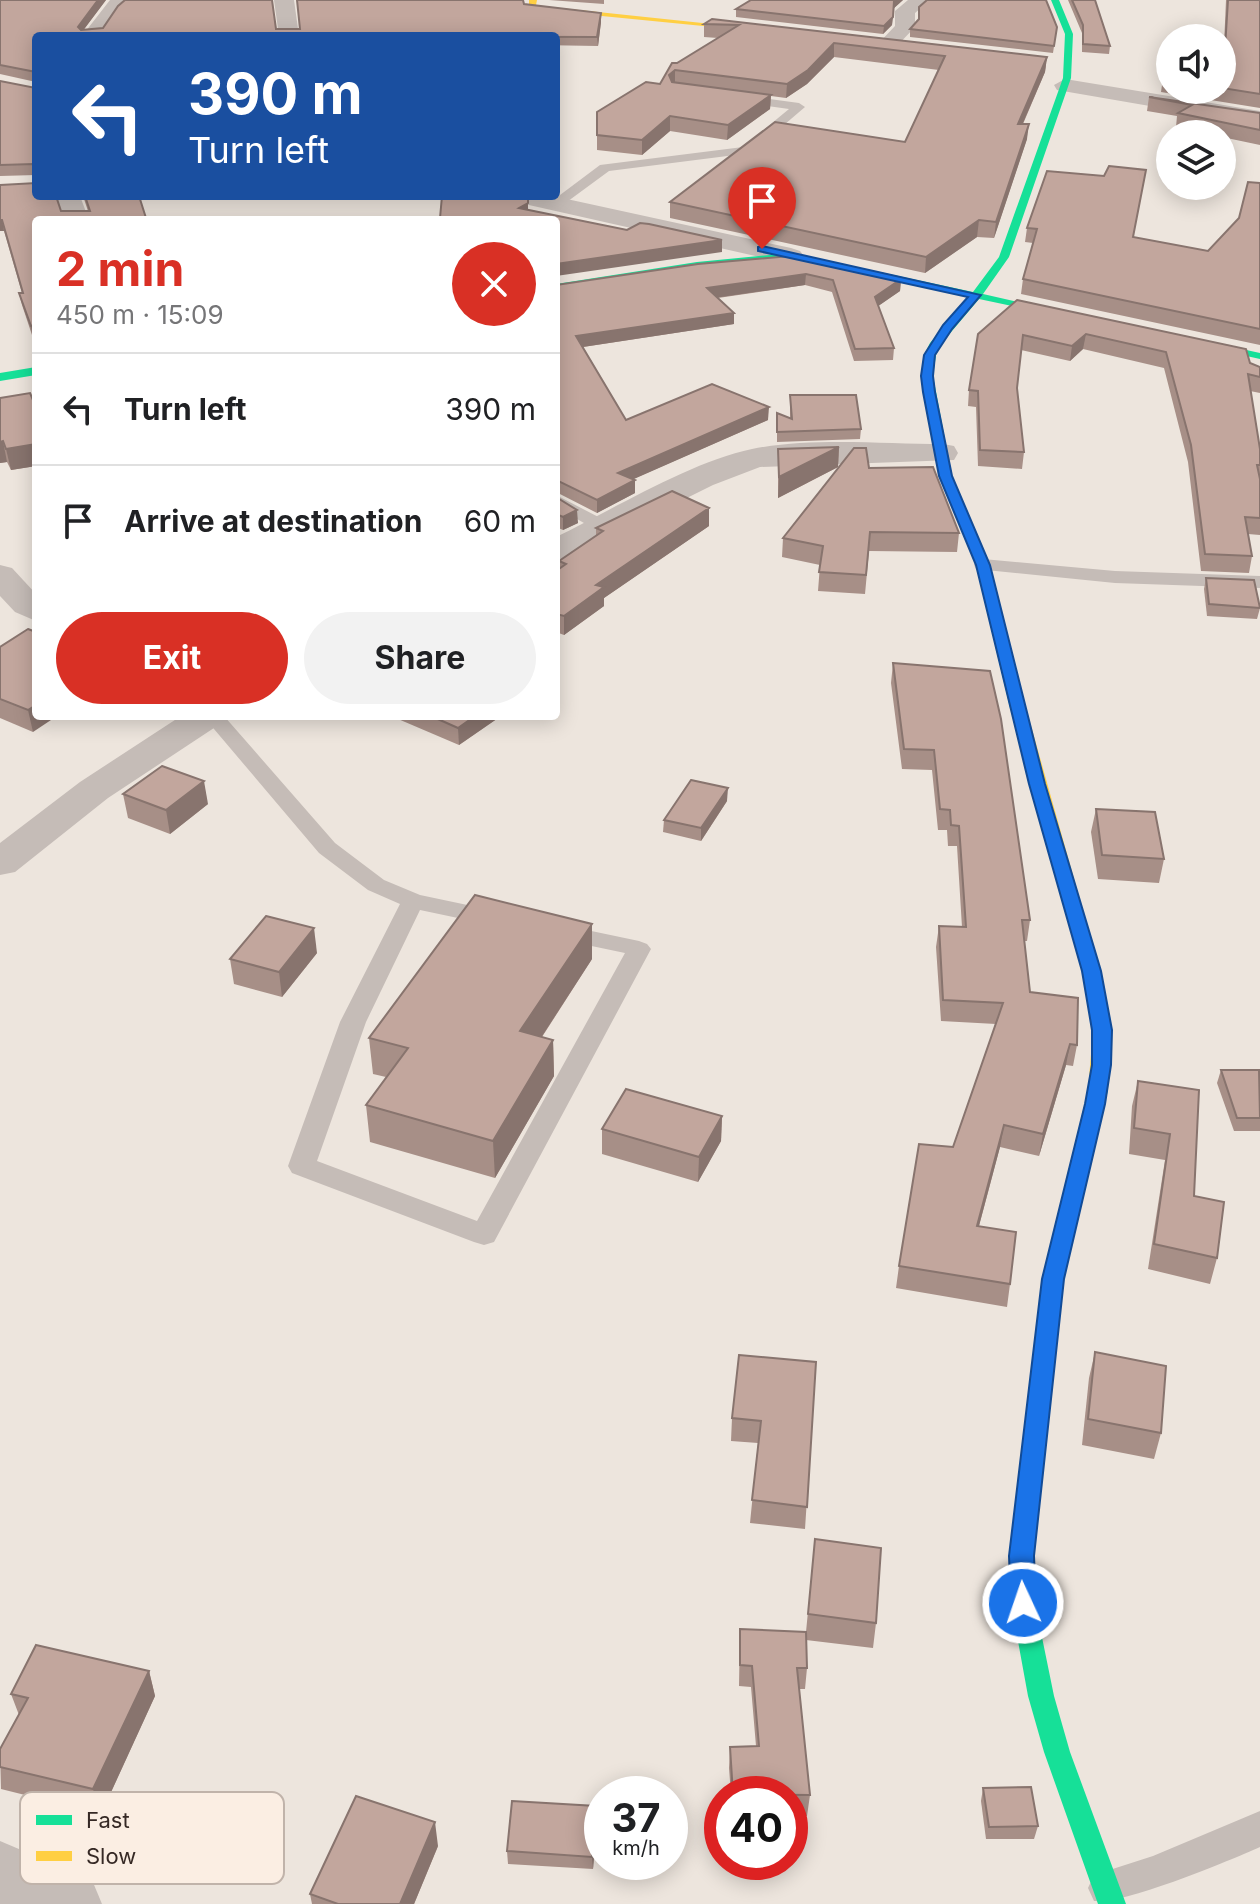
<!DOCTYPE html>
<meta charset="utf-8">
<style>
:root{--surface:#fff;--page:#f2f2f2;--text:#202124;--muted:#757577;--line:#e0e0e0;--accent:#d93025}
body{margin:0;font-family:Inter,sans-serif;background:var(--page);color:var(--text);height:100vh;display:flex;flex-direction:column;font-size:30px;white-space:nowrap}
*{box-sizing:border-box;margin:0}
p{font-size:26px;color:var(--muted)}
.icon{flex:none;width:44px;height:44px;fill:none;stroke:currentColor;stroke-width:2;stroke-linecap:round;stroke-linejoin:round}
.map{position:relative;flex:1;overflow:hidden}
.panel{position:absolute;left:32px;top:216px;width:528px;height:504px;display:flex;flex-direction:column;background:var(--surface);border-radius:8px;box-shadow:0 4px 20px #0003}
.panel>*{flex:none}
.banner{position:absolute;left:32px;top:32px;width:528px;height:168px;border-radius:8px;box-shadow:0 4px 20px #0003;background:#1a4fa0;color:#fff;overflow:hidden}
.fabs{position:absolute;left:1156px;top:24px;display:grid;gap:16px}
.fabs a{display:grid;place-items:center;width:80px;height:80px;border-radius:50%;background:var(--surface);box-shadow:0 4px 20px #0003;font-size:40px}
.speed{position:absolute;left:584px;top:1776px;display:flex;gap:16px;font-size:40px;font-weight:700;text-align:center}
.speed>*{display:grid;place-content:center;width:104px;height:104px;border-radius:50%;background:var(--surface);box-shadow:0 4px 20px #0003;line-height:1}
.speed small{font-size:20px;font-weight:400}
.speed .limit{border:12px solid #d22;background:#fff;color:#111}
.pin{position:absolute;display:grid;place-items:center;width:68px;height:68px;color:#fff;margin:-82px -34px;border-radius:50% 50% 50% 0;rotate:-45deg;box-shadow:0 0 8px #0007}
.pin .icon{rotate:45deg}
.me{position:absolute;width:88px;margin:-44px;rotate:357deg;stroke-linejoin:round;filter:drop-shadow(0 0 6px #0008)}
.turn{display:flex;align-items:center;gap:28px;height:168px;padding:0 24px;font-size:36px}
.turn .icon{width:104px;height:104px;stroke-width:2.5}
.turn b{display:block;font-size:56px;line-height:68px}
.round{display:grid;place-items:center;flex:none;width:84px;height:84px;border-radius:42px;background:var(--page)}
.headline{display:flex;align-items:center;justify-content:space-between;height:136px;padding:0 24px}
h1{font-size:48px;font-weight:700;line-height:60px;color:var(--accent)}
.cta{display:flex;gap:16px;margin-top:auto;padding:16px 24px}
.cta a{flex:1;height:92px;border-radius:48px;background:var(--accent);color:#fff;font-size:32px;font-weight:700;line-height:92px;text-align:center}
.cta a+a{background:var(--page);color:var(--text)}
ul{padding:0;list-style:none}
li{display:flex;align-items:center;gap:24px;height:112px;padding:0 24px;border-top:2px solid var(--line)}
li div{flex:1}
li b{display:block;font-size:30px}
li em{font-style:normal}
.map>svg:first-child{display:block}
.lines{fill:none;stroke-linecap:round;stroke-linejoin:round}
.lane{fill:#c5bcb7;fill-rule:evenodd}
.street{fill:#c5bcb7;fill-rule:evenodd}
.fast{fill:#16e098;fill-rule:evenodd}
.slow{fill:#ffcf43;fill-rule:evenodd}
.wall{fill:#a78f87}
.shaded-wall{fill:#88746e}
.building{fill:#c2a69d;stroke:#88746e;stroke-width:2}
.route{fill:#1a73e8;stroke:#114b97;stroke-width:2}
.key{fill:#fbeee3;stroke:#c0b3aa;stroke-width:2}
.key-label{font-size:22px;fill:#362925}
</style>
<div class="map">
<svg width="1260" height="1904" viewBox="0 0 1260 1904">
<rect width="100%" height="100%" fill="#ede5dd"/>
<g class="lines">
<g class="lane">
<polygon points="741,95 799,103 805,107 751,153 609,171 560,207 548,204 600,165 743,147 789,109 737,102 737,96"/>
<polygon points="556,495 610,523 613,527 610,531 598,531 556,507"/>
<polygon points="983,559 1115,571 1260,576 1260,588 1115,583 976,569 974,565 976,561"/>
<path d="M203 716H224L335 843 384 880 420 895 639 941 647 944 651 949 494 1242 484 1245 474 1242 292 1173 288 1166 340 1022 400 904 368 890 319 853ZM420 910 625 953 477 1221 317 1161 366 1022Z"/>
<path d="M1260 1811V1847C1226 1862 1126 1904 1094 1901L1088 1888 1094 1875 1153 1856Z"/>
</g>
<g class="street">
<polygon points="110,0 132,0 117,13 102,36 82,36"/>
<polygon points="274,0 294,0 299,36 279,36"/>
<polygon points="908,0 930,0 915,13 915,27 894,49 880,49 877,45 895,26 895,11"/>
<polygon points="1065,79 1260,111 1260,125 1057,90 1054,85"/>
<polygon points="56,196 80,196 89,220 65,220"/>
<polygon points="508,196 553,196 791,248 800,251 804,256 800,261 791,264 520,203 511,201"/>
<path d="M943 444 954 446 958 453 954 460 760 467 713 485 568 557 556 560V537C614 509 690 462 752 449 811 437 883 444 943 444Z"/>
<polygon points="0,565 12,568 36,594 36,621 15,612 0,596"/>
<polygon points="181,716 226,716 220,724 108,798 15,872 0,875 0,843 80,782"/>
<polygon points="0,1841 92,1880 102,1904 0,1904"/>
</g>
<g class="fast">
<polygon points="1051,0 1059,0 1073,34 1071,78 1009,257 983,294 1079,316 1073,319 979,299 941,344 936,355 933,376 952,476 990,565 1026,708 1018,713 1010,708 976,565 940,476 921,376 924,355 930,343 969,297 791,259 697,268 556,290 556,284 697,262 791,253 973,292 999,257 1063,78 1065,34"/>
<polygon points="1187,337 1260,353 1260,359 1183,342 1183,338"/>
<polygon points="36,367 36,375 0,381 0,373"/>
<polygon points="1098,1083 1105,1085 1108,1090 1064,1279 1033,1556 1035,1603 1054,1696 1070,1752 1126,1904 1098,1904 1044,1752 1028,1696 1011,1603 1009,1556 1042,1279 1088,1090 1091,1085"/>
</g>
<g class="slow">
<polygon points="529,0 537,0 536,5 541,6 768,30 764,32 541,10 529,8"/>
<polygon points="1018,703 1026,708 1100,971 1111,1030 1108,1090 1105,1095 1091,1095 1088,1090 1093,1030 1082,971 1010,708"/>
</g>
</g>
<g class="wall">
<polygon points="0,0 106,0 84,29 300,29 524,4 601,22 598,46 36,36 36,82 0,74"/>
<polygon points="549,0 604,0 604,4"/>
<polygon points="903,0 893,9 892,25 883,34 736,17 736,9"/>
<polygon points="1068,0 1095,0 1110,46 1109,54 1082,52 1082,33"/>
<polygon points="1226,0 1260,0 1260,108 1161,92 1163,78 1170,68 1170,90 1222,90"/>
<polygon points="712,19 1047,57 1045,72 1023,124 1027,139 994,238 977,237 925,273 670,218 670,202 905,142 939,70 834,57 807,84 786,98 771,96 770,109 727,140 670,131 642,155 597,150 597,112 660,84 677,63 718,38 704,37 704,24"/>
<polygon points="918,20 1057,27 1053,53 910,37 910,29"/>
<polygon points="0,81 36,88 36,175 0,176"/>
<polygon points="1149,97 1260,113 1260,145 1222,137 1222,134 1210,134 1176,127 1177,116 1147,111"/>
<polygon points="1260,183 1260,345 1021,294 1023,279 1033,243 1025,242 1027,228 1134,237 1208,251 1239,218"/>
<polygon points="0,185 61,211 88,211 83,196 139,196 33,338 22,305 19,293 22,293 4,231 0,231"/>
<polygon points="698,264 901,279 900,291 878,306 894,348 893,360 854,361 832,292 805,285 718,298 734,324 583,347 626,420 768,420 633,479 635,493 597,513 556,492 556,285"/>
<polygon points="1017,300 1250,363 1260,367 1260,393 1250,391 1260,449 1260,535 1248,534 1252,556 1249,573 1201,571 1188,462 1164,368 1083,349 1070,361 1021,350 1017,388 1024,452 1022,469 978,466 976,407 968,406 969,390"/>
<polygon points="790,395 861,429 860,439 777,442 777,413 790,418"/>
<polygon points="0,398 36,407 36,466 11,470 7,462 0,463"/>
<polygon points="839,447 838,467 778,498 778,449"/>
<polygon points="869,468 959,533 957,552 869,551 865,594 818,591 820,565 782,557 783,538"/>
<polygon points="556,497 578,523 563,530 556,527"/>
<polygon points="709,526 604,598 604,606 564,635 556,632 556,571 559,568 559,561 596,536 596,528"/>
<polygon points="1206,578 1260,608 1257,619 1207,616 1204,589"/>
<polygon points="36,632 33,732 0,718 0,647"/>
<polygon points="893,663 1030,920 1027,941 1024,941 1030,992 1077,1045 1073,1066 1066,1065 1039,1156 1000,1147 979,1226 1010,1284 1007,1307 896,1288 899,1266 953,1147 996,1024 941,1021 936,947 939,926 962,927 957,846 948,846 947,830 938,830 932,770 902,769 891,683"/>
<polygon points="391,716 501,716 459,745"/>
<polygon points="123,794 208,804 170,834 128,818"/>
<polygon points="727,801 701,841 663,832 664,820"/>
<polygon points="1096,809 1164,859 1159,883 1098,879 1091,832"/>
<polygon points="317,953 282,997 234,984 230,959"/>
<polygon points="592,959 542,1037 553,1040 554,1076 495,1178 370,1142 366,1105 386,1077 373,1074 369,1038"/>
<polygon points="1221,1070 1260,1072 1260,1131 1234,1131 1217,1083"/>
<polygon points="1138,1081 1199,1090 1194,1196 1217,1258 1210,1284 1148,1269 1165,1160 1129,1154 1132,1106"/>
<polygon points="722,1116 721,1141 698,1182 602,1154 602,1129"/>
<polygon points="1095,1352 1161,1433 1154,1459 1082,1445 1089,1378"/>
<polygon points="816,1362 805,1529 750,1523 758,1443 731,1441 732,1418"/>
<polygon points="815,1539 876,1623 873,1648 806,1640 807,1668 805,1689 799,1689 810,1795 807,1816 790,1816 790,1794 731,1794 729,1768 730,1747 756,1746 751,1687 739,1686 740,1629 806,1632"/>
<polygon points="149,1671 155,1696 101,1814 1,1789 0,1749 19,1715 11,1694"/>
<polygon points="983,1788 1038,1826 1034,1839 986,1839 981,1801"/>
<polygon points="597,1819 593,1869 508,1864 507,1851"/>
<polygon points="438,1846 414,1904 312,1904 310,1894"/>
</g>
<g class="shaded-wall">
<polygon points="98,0 106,0 79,36 78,27"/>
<polygon points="895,0 903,0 893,9 894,1"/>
<polygon points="601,13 601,22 598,46 597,37"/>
<polygon points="893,17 892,25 883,34 884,26"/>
<polygon points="834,43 834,57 807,84 786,98 787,84"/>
<polygon points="1047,57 1045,72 1016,139 1018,124"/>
<polygon points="675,70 675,84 669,89 669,75"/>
<polygon points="771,95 770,109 727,140 728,125"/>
<polygon points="670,116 670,131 642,155 642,140"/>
<polygon points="1029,124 1027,139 994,238 996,222"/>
<polygon points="528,203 528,214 519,208"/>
<polygon points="0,220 2,220 4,231 0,231"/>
<polygon points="979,220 977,237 925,273 926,257"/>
<polygon points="722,240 722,252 556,276 556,264"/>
<polygon points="806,274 805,285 707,299 707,288"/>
<polygon points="901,279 900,291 874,309 875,297"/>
<polygon points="734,313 734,324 576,348 576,336"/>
<polygon points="36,325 36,338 33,338 31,326"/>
<polygon points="1086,334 1083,349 1070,361 1072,346"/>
<polygon points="769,407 768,420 618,486 618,473"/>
<polygon points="3,441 7,462 0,463 0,442"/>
<polygon points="36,444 36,466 11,470 6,449"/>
<polygon points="839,447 838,467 778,498 779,477"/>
<polygon points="635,480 635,493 597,513 597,500"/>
<polygon points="709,508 709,526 604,598 604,606 564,635 564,616 596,585"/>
<polygon points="577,510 578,523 563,530 563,517"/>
<polygon points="559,666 560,683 556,686 556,669"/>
<polygon points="36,705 36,716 57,716 33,732 28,710"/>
<polygon points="475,716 501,716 459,745 458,728"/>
<polygon points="204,781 208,804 170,834 166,810"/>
<polygon points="728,788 727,801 701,841 701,828"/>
<polygon points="592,924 592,959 522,1067 520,1031"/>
<polygon points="314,928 317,953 282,997 279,972"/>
<polygon points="553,1040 554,1076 495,1178 493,1141"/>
<polygon points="1070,1044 1066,1065 1039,1156 1043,1134"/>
<polygon points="722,1116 721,1141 698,1182 699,1157"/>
<polygon points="1004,1125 1000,1147 973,1248 977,1226"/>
<polygon points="149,1671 155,1696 101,1814 93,1789"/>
<polygon points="596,1806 597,1819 593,1869 592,1857"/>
<polygon points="435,1822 438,1846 414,1904 400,1904"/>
</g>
<g class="building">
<polygon points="0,0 98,0 78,27 81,30 103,28 118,6 125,0 272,0 276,29 300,29 297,0 523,0 524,4 601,13 597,37 36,36 36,72 0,65"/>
<polygon points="751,0 895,0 894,1 893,17 884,26 736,9"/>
<polygon points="927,0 1046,0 1057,27 1054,46 910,29 919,19 919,7"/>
<polygon points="1072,0 1095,0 1110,46 1083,44 1083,25"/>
<polygon points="1228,0 1260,0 1260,94 1222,88 1222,63 1224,64"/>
<polygon points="712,19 1047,57 1018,124 1029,124 996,222 979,220 926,257 670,202 775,122 905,142 945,56 834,43 808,70 787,84 675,70 669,75 672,82 771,95 728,125 670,116 642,140 597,135 597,112 646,82 660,84 672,63 677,63 739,25 704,24"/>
<polygon points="1170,68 1170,79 1163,78"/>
<polygon points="0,81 36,88 36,166 34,164 0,165"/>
<polygon points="1149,97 1260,113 1260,130 1178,113 1192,105"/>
<polygon points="1109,166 1146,170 1133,237 1208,251 1239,218 1248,182 1260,183 1260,329 1023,279 1037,229 1027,228 1047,171 1104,176"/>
<polygon points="36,183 36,196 56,196 61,211 90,211 85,196 139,196 146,218 180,217 179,220 36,220 36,325 31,326 19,293 23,293 2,220 0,220 0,185"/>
<polygon points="442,196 523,196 528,197 528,203 519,208 627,230 640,223 649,224 722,240 556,264 556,220 442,220 440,218"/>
<polygon points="791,256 901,279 875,297 894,348 855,349 833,280 806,274 707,288 734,313 576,336 626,420 712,384 769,407 618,473 635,480 597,500 556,480 556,285 698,264"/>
<polygon points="1017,300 1246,349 1250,363 1260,367 1260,377 1248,374 1260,449 1260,465 1257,465 1260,479 1260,518 1245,517 1252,556 1205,554 1191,445 1166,352 1086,334 1072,346 1023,335 1017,388 1024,452 980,450 978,391 969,390 978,334"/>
<polygon points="30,393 36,407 36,444 6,449 3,441 0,442 0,398"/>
<polygon points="790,395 856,395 861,429 777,432 777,413 792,419"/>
<polygon points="839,447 779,477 778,449"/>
<polygon points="854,448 866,448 869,468 933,467 959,533 870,532 866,575 819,572 823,546 783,538"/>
<polygon points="672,491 709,508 596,585 604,587 564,616 556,614 556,571 566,564 559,561 603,531 596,528"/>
<polygon points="556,497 577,510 563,517 556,514"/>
<polygon points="1206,578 1254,580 1260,608 1209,604"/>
<polygon points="28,629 36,632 36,705 28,710 0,699 0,647"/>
<polygon points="893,663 990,671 1001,719 1030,920 1022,920 1030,992 1078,998 1077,1045 1070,1044 1043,1134 1004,1125 977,1226 1016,1232 1010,1284 899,1266 919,1144 953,1147 1003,1003 943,1000 939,926 966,927 959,826 951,825 950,810 940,809 934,750 904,749"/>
<polygon points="431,716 475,716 458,728"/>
<polygon points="162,766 204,781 166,810 123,794"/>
<polygon points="691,780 728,788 701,828 664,820"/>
<polygon points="1096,809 1155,812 1164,859 1102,855"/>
<polygon points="475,895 592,924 520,1031 553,1040 493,1141 366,1105 408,1048 369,1038"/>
<polygon points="266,916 314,928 279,972 230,959"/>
<polygon points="1221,1070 1259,1070 1260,1118 1237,1118"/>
<polygon points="1138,1081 1199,1090 1194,1196 1224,1202 1217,1258 1154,1244 1170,1134 1134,1128"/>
<polygon points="626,1089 722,1116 699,1157 602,1129"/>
<polygon points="1095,1352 1166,1366 1161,1433 1088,1419"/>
<polygon points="739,1355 816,1362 807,1507 752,1500 761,1421 732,1418"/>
<polygon points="815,1539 881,1548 876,1623 808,1614"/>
<polygon points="740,1629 806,1632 807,1668 797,1668 810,1795 733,1794 730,1747 759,1746 752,1666 740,1665"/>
<polygon points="36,1645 149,1671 93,1789 0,1767 0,1749 28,1698 11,1694"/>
<polygon points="1031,1787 1038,1826 989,1827 983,1788"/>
<polygon points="356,1796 435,1822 400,1904 338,1904 310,1894"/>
<polygon points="512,1801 596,1806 592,1857 507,1851"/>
</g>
<polygon class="route" points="762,246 981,295 952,329 935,355 933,376 935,392 952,476 990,565 1045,784 1101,971 1112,1030 1111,1065 1105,1104 1064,1279 1034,1556 1036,1603 1032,1611 1023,1614 1014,1611 1011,1603 1009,1556 1042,1279 1085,1104 1092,1065 1092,1030 1082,971 1029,784 976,565 939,476 923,392 921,376 924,355 943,325 968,297 758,251 758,247"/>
<rect x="20" y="1792" width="264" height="92" rx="12" class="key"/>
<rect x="36" y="1815" width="36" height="10" fill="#16e098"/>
<rect x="36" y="1851" width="36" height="10" fill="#ffcf43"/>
<g class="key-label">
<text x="86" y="1828">Fast</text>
<text x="86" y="1864">Slow</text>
</g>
</svg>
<div class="fabs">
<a><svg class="icon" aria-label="sound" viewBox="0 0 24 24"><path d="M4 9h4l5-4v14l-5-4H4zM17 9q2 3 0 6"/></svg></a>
<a><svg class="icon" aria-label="layers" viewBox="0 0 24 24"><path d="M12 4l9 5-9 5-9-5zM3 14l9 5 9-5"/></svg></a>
</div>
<div class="speed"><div>37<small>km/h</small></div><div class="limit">40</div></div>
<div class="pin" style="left:762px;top:249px;background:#d93025"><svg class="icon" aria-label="arrive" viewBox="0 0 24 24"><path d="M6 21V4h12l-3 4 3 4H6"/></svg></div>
<svg class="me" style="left:1023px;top:1603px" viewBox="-20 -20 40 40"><circle r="17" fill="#1a73e8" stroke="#fff" stroke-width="3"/><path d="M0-11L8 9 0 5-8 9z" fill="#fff"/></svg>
<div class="banner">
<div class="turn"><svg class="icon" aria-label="left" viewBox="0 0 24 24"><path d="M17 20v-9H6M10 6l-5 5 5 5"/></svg><div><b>390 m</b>Turn left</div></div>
</div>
<section class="panel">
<div class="headline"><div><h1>2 min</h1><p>450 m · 15:09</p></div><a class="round" style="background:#d93025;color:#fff"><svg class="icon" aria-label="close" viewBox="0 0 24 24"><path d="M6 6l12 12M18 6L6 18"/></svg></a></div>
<ul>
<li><svg class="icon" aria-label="left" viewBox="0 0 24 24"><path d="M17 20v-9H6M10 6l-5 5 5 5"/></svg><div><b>Turn left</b></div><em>390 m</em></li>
<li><svg class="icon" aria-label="arrive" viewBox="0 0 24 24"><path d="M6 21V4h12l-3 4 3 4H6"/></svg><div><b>Arrive at destination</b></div><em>60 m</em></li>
</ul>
<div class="cta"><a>Exit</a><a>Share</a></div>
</section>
</div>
